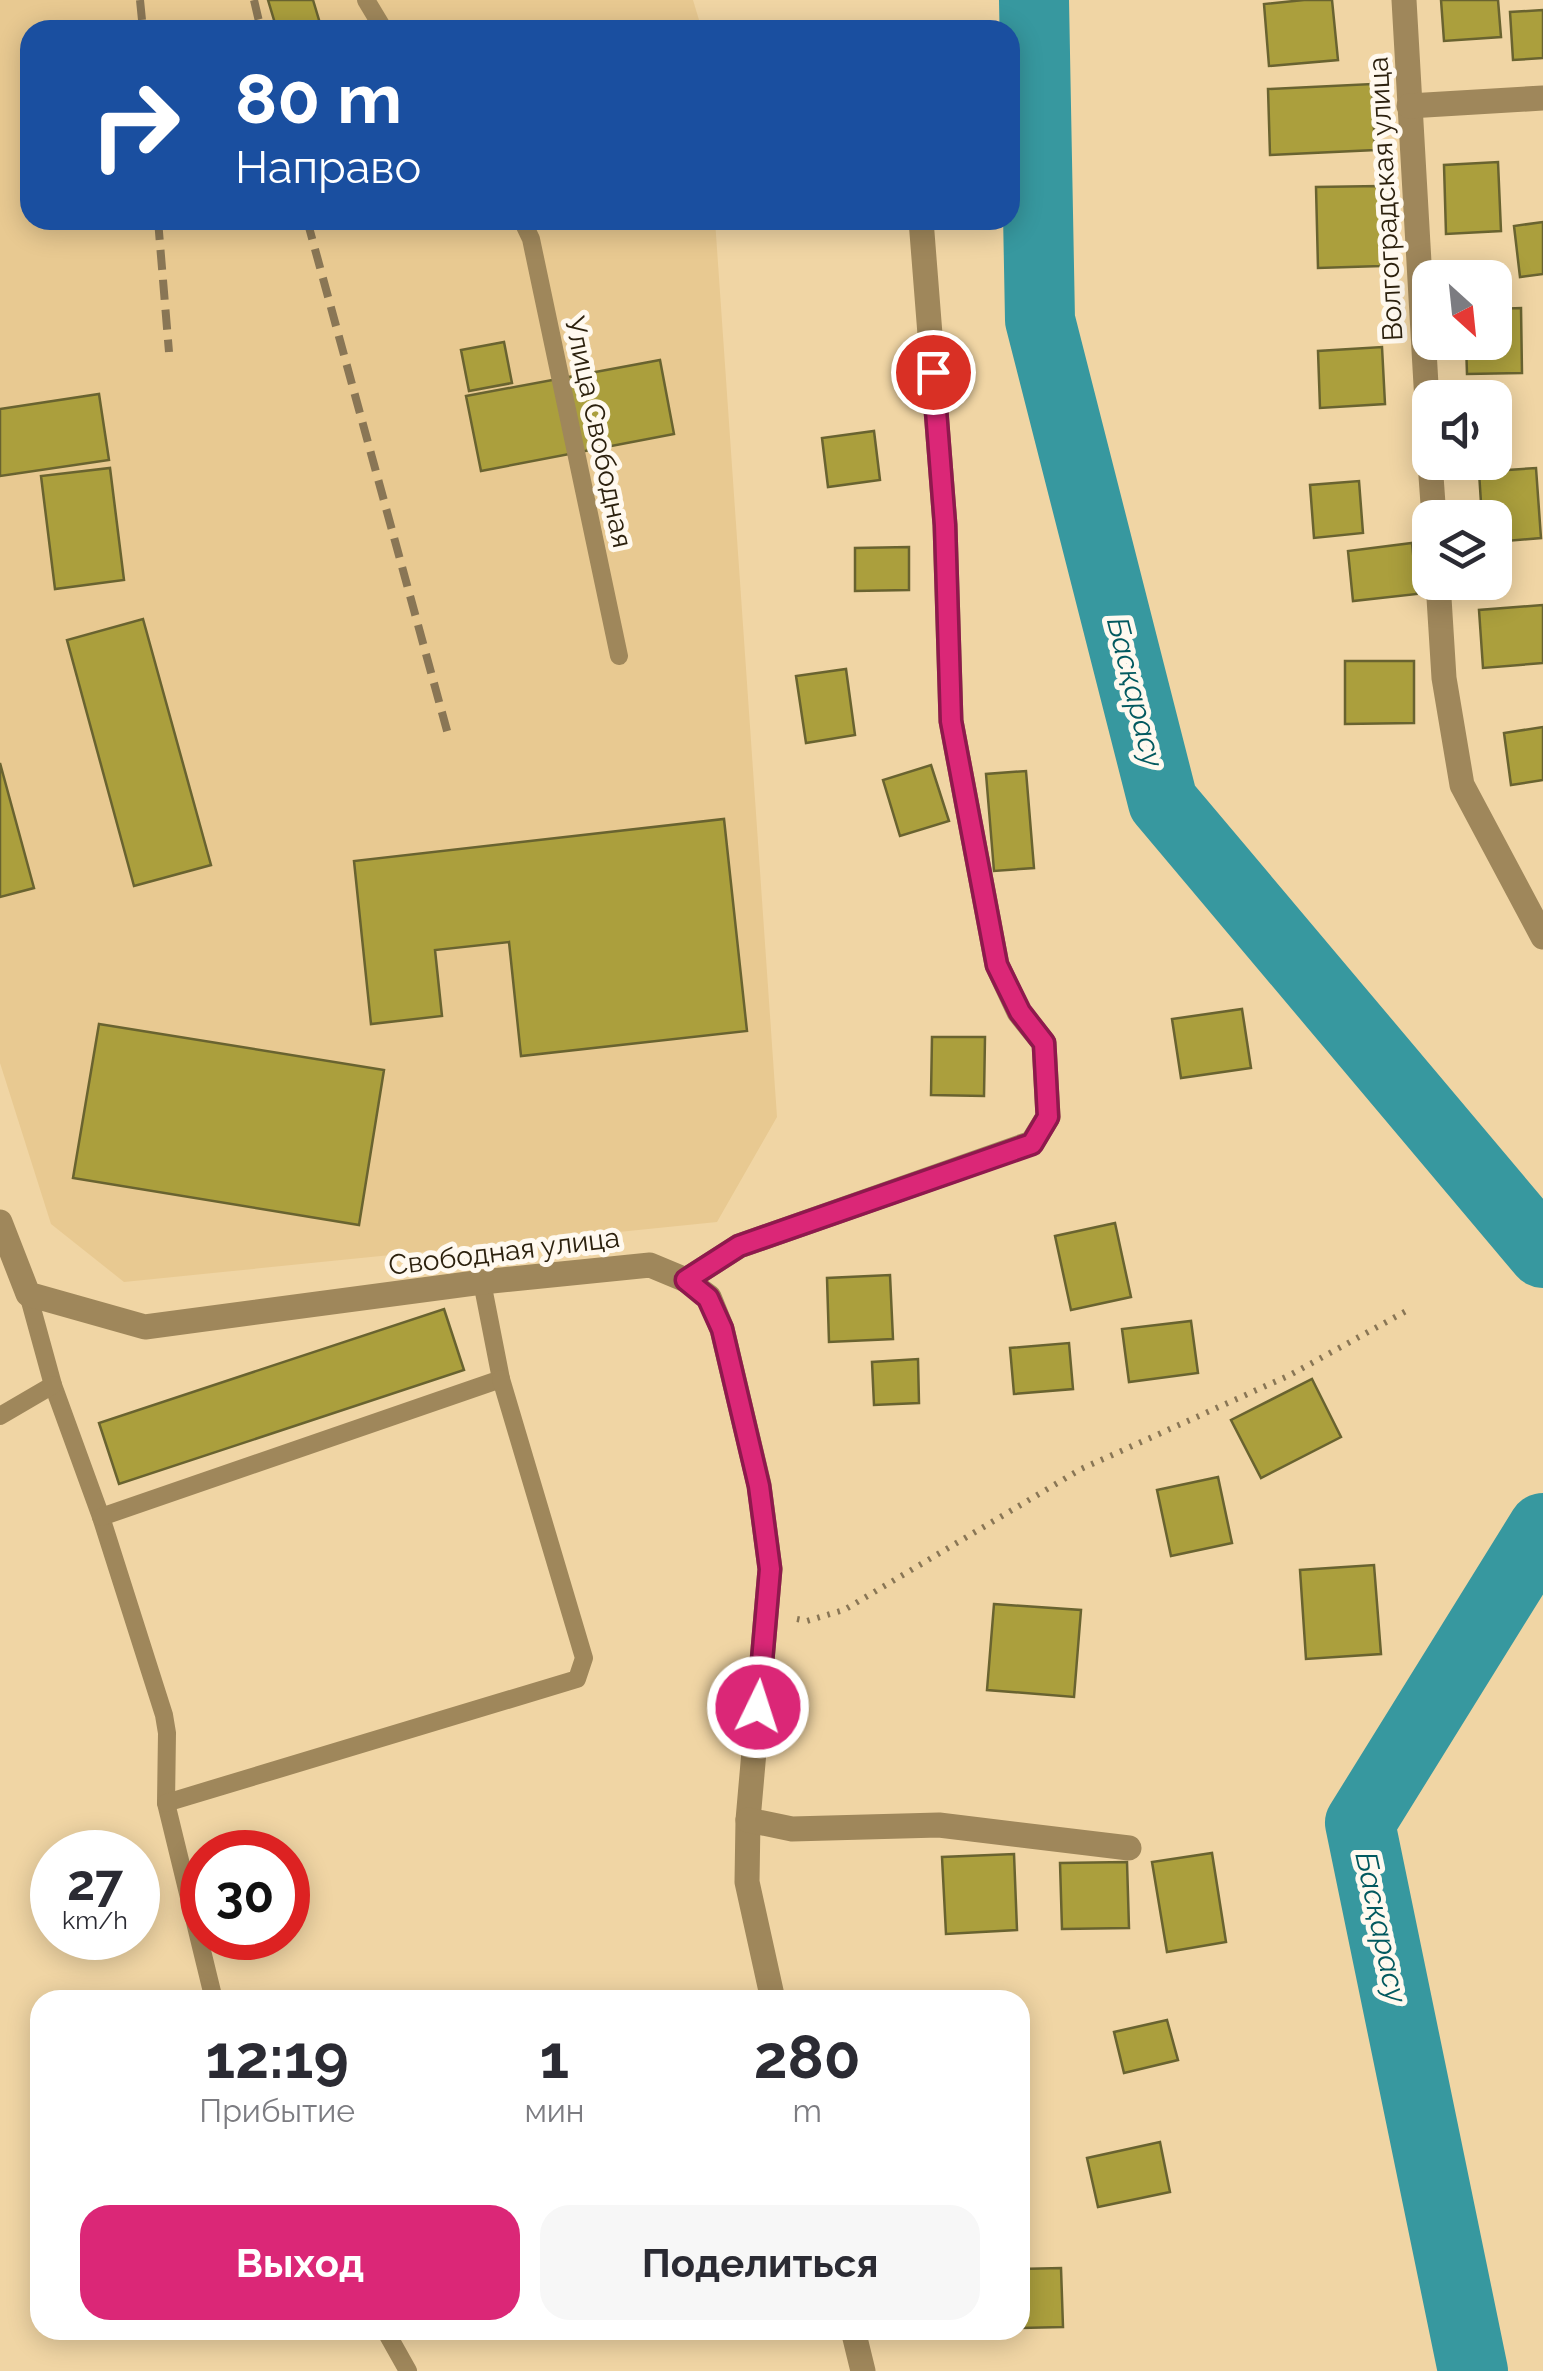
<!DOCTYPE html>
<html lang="ru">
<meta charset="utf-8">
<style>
:root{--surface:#fff;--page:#f7f7f7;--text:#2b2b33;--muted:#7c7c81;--accent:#db2777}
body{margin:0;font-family:Raleway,sans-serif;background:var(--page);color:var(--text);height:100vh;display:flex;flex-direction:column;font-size:38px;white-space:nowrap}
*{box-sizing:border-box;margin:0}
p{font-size:32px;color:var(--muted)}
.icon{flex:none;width:55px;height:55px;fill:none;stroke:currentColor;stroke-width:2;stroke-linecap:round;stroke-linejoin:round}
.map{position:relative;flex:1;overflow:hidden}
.panel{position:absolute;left:30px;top:1990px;width:1000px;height:350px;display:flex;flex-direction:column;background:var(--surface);border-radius:30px;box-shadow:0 5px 25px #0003}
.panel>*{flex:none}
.hud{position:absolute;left:20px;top:20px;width:1000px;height:210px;border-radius:30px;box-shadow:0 5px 25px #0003;background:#1a4fa0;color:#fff;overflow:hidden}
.needle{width:65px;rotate:153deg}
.fabs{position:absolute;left:1412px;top:260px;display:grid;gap:20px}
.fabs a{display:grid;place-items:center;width:100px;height:100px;border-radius:20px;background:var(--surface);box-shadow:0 5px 25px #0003;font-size:50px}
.speed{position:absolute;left:30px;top:1830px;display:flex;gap:20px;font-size:50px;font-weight:700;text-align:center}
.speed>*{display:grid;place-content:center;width:130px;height:130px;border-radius:50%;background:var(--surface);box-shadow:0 5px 25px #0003;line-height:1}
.speed small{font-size:25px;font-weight:400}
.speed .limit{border:15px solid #d22;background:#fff;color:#111}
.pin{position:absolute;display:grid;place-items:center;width:85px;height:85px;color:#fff;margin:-42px;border:5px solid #fff;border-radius:50%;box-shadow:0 2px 10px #0007}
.me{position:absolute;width:110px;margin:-55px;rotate:4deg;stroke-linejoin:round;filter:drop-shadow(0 0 8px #0008)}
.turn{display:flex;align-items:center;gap:35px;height:210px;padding:0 50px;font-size:45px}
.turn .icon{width:130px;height:130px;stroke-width:2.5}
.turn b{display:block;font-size:70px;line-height:85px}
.eta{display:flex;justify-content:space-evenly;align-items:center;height:170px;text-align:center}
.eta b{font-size:60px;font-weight:700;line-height:70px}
.primary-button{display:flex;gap:20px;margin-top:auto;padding:20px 50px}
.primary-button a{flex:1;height:115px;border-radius:30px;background:var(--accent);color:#fff;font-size:40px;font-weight:700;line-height:115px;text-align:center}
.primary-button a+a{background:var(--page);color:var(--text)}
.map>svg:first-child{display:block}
.built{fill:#e8c991}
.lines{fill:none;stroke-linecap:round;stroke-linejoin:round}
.river{stroke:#37989f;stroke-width:70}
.building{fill:#ab9f3d;stroke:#696330;stroke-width:2.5}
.path{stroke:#897655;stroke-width:6;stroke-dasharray:2.5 8;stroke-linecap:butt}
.service{stroke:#9f875b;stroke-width:18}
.minor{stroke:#9f875b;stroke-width:25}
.rail{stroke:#897655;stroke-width:8;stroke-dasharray:20 10;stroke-linecap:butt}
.route-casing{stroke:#8e194d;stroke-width:25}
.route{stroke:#db2777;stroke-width:18}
.labels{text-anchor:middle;stroke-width:10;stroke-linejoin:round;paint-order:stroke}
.street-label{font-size:28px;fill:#2c210e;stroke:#fff9ef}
.water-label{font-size:30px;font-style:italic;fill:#02595f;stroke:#fff9ef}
</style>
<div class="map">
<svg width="1543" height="2371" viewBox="0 0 1543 2371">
<rect width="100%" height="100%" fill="#f0d5a4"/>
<polygon class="built" points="0,0 693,0 702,30 30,30 30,220 715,220 777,1117 717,1222 124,1282 51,1224 0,1063"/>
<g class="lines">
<g class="river">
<polyline points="1034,0 1040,320 1163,802 1543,1253"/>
<polyline points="1473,2371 1360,1823 1543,1528"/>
</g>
</g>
<g class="building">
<polygon points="268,0 313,0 322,30 277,30"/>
<polygon points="1304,0 1332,0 1338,60 1269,66 1264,4"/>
<polygon points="1441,0 1498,0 1501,37 1444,41"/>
<polygon points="1543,10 1543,58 1513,60 1510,12"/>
<polygon points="1372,84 1375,150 1270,155 1268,89"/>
<polygon points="1498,162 1501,231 1446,234 1444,165"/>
<polygon points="1380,186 1381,266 1318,268 1316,187"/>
<polygon points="1543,222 1543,274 1520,277 1514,226"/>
<polygon points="1521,308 1522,373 1467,374 1466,342 1495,342 1495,309"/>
<polygon points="504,342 512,383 469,391 461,350"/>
<polygon points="1382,347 1385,404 1320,408 1318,351"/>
<polygon points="660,360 674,434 481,471 466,396"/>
<polygon points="99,394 109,460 0,476 0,409"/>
<polygon points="874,431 880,480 828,487 822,438"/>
<polygon points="110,468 124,580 55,589 41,476"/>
<polygon points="1536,468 1541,538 1495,542 1495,518 1482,518 1479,472"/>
<polygon points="1359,481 1363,533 1314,538 1310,485"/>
<polygon points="1412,543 1417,594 1353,601 1348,551"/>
<polygon points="909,547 909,590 855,591 855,548"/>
<polygon points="1543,605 1543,663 1483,668 1479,610"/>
<polygon points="143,619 211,865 134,886 67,640"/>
<polygon points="1345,661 1414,661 1414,723 1345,724"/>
<polygon points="846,669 855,735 806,743 796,676"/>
<polygon points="1543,727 1543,780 1511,785 1504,733"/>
<polygon points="0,763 34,888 0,897"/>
<polygon points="931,765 949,821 900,836 883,780"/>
<polygon points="1026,771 1034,868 994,871 986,774"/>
<polygon points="724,819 747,1031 521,1056 509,942 435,950 442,1016 371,1024 354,861"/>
<polygon points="1242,1009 1251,1068 1181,1078 1172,1019"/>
<polygon points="99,1024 384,1070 359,1225 73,1178"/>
<polygon points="932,1037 985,1037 984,1096 931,1095"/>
<polygon points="1115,1223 1131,1297 1071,1310 1055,1236"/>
<polygon points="890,1275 893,1339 829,1342 827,1278"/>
<polygon points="444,1309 464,1370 119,1484 99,1423"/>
<polygon points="1191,1321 1198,1373 1129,1382 1122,1329"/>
<polygon points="1069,1343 1073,1389 1014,1394 1010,1348"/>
<polygon points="918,1359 919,1403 874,1405 872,1362"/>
<polygon points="1312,1379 1341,1437 1261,1478 1231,1420"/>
<polygon points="1218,1477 1232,1543 1171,1556 1157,1490"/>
<polygon points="1374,1565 1381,1654 1306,1659 1300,1570"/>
<polygon points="994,1604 1081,1610 1074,1697 987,1690"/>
<polygon points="1212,1853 1226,1942 1167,1952 1152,1862"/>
<polygon points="1014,1854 1017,1930 946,1934 942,1857"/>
<polygon points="1127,1862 1129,1928 1062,1929 1060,1863"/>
<polygon points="1167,2020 1178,2060 1124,2073 1114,2032"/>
<polygon points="1160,2142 1170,2192 1098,2207 1087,2158"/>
<polygon points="1061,2268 1063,2327 1020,2328 1020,2269"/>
</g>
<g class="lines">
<polyline class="path" points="797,1619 807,1621 844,1610 1081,1469 1290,1375 1408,1310"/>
<g class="service">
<polyline points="366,0 384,30"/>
<polyline points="522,220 531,239 619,656"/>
<polyline points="28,1294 53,1385 101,1517 164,1715 167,1733 166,1803 214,2000"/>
<polyline points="0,1416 53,1385"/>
<polyline points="101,1517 501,1379 482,1282"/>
<polyline points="166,1803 577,1679 584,1658 501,1379"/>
<polyline points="385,2330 408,2371"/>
</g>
<g class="minor">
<polyline points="1404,0 1430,455"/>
<polyline points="1409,106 1543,98"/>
<polyline points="1430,462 1434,518"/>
<polyline points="1438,582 1444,678 1462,785 1543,937"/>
<polyline points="0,1222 28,1294 145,1327 482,1282 650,1265 686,1280 709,1297 722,1329 759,1485 770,1569 748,1820 747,1882 773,2000"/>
<polyline points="686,1280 739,1246 1032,1143 1048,1117 1044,1043 1019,1012 997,965 951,721 945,525 921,220"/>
<polyline points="748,1820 792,1829 939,1825 1129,1848"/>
<polyline points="853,2330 863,2371"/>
</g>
<g class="rail">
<polyline points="140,0 143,30"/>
<polyline points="254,0 261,30"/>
<polyline points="158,220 169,352"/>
<polyline points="307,220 449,738"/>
</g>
</g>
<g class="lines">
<defs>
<polyline id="route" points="758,1707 770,1569 759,1486 722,1329 708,1298 686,1280 739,1246 1032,1144 1048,1117 1044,1043 1020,1012 997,965 951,721 945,525 933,372"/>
</defs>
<use href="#route" class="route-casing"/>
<use href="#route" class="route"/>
</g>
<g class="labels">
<g class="street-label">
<text transform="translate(1385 199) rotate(-93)" y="10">Волгоградская улица</text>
<text transform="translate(599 432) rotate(78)" y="10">Улица Свободная</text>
<text transform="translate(504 1251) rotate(-7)" y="10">Свободная улица</text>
</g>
<g class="water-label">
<text transform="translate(1135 692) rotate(76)" y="10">Басқарасу</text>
<text transform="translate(1381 1927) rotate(78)" y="10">Басқарасу</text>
</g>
</g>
</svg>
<div class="fabs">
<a><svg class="needle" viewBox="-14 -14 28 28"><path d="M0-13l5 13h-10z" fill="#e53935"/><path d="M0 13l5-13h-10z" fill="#7c7c81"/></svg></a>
<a><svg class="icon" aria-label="sound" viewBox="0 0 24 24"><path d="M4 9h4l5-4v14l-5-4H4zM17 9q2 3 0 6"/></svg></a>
<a><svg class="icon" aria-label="layers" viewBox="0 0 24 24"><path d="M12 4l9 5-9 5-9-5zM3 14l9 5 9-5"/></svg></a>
</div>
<div class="speed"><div>27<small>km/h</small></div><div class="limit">30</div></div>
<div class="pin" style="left:933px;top:372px;background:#d93025"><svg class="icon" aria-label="arrive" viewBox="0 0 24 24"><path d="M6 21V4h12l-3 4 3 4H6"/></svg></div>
<svg class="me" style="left:758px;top:1707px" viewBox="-20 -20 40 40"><circle r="17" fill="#db2777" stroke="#fff" stroke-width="3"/><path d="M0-11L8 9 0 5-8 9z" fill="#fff"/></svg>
<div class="hud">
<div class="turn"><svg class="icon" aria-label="right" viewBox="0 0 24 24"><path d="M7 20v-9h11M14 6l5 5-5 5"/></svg><div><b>80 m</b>Направо</div></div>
</div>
<section class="panel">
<div class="eta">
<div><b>12:19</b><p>Прибытие</p></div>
<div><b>1</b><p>мин</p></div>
<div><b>280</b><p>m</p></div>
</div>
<div class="primary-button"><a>Выход</a><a>Поделиться</a></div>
</section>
</div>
